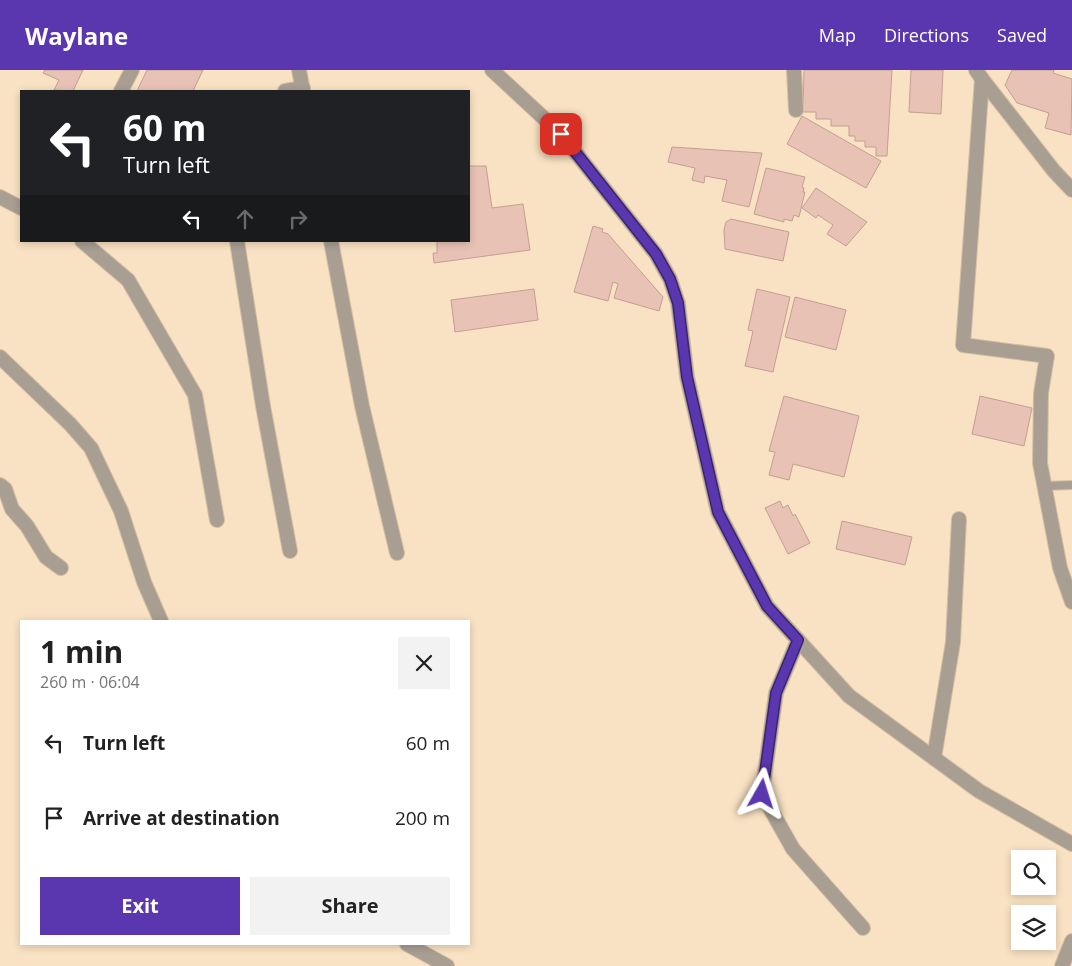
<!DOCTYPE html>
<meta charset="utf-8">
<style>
:root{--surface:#fff;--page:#f2f2f2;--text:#222;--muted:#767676;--accent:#5b37af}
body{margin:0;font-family:"Open Sans",sans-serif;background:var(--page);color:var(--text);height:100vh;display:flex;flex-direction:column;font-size:19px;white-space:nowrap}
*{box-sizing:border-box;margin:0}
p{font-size:16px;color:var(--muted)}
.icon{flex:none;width:28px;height:28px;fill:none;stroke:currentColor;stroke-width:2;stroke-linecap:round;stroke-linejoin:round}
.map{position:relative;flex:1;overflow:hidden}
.sheet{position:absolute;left:20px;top:550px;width:450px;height:325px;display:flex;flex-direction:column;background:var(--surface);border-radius:0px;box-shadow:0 2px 8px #0003}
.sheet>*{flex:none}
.guide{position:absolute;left:20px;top:20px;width:450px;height:152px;border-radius:0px;box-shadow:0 2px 8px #0003;background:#202124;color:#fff;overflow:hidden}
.controls{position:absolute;left:1011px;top:780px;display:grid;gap:10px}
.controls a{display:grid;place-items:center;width:45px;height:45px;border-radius:0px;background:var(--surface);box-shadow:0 2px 8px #0003;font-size:25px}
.pin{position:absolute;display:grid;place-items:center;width:42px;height:42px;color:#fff;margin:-21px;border-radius:10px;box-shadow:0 2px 8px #0006}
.me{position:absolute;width:55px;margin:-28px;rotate:6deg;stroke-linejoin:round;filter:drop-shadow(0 0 4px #0008)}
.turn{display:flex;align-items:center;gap:18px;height:105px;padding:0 20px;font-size:22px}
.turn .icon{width:65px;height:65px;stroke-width:2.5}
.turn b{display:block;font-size:35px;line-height:42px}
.lanes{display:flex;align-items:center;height:48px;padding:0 20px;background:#0003;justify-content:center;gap:25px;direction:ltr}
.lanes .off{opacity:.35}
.round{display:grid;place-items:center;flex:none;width:52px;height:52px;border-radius:0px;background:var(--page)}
.summary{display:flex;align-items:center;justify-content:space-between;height:85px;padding:0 20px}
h1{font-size:30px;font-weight:700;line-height:38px}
.action{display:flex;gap:10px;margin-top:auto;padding:10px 20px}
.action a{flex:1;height:58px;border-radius:0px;background:var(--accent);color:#fff;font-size:20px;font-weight:700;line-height:58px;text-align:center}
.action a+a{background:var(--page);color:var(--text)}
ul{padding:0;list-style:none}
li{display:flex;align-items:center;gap:15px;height:75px;padding:0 20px}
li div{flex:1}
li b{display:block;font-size:19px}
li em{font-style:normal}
header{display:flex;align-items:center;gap:30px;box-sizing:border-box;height:70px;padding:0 25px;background:var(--accent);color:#fff}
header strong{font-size:24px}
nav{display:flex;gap:28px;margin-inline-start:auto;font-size:18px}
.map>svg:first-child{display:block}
.building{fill:#e9c2b6;stroke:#c39e92}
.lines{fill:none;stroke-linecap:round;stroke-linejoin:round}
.service-casing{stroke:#d3bfa3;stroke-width:10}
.minor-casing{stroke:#d3bfa3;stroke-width:16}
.service{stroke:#a99e92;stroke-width:8}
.minor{stroke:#a99e92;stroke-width:14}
.route-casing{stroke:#3b2472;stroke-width:12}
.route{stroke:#5b37af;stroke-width:9}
</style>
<header>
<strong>Waylane</strong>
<nav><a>Map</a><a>Directions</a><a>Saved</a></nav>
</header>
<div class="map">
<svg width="1072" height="896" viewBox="0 0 1072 896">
<rect width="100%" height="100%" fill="#f9e2c3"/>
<g class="building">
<polygon points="45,0 83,0 73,21 54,20 59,10 43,3"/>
<polygon points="147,0 203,0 193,21 137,21"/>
<polygon points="804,0 892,0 887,86 876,86 876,77 865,77 865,71 855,71 855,66 849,66 849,56 831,56 831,49 816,49 816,42 803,42"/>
<polygon points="911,0 943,0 941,44 909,42"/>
<polygon points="1012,0 1054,0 1053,3 1072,9 1071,65 1045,58 1049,43 1017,33 1005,15"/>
<polygon points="802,46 881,91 866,118 787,74"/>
<polygon points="672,77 762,83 749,137 722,131 727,110 705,106 704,113 692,110 695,98 668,92"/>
<polygon points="469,96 486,96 492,138 523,134 530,180 434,193 433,183 437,183 437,171 469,171"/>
<polygon points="766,98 805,107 802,117 804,118 803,122 805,122 799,147 794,145 792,151 784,149 784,152 754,144"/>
<polygon points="816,118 867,152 846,176 827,164 833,155 818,145 816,148 802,138"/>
<polygon points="731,149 789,162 783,191 725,179 724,160 726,152"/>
<polygon points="593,156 603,159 602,162 608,164 663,227 659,241 614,228 618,214 613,212 608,231 574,222"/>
<polygon points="534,219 538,250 455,262 451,230"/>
<polygon points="757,219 790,227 773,302 745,296 753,261 748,260"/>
<polygon points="795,227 846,240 836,280 785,267"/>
<polygon points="784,326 859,346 844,407 793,394 789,410 769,405 775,382 769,381"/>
<polygon points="980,326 1032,338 1024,376 972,364"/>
<polygon points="780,431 783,438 788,435 793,446 795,444 810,473 788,484 765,438"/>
<polygon points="842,451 912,467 905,495 836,479"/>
</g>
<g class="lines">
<defs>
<polyline id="service" points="1044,416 1072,415"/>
<g id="minor">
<polyline points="299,0 303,21"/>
<polyline points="492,0 561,64 656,184 670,209 678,233 687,307 718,442 767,536 849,626 979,721 1072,774"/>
<polyline points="794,0 796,40"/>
<polyline points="976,0 982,9 963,275 1047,286 1041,323 1040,393 1060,498 1072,532"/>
<polyline points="982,9 1054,101 1072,120"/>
<polyline points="121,21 132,0"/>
<polyline points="285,21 303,18"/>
<polyline points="0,127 21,138"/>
<polyline points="82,171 128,210 195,325 217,450"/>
<polyline points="237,171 263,336 290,481"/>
<polyline points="331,171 362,336 397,483"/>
<polyline points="0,287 70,354 91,378 121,441 144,512 161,551"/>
<polyline points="0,415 5,419 12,439 27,456 46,487 61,498"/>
<polyline points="798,570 776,623 762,724 793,779 863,858"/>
<polyline points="934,688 953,572 959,449"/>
<polyline points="407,874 447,896"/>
<polyline points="1062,896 1072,871"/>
</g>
</defs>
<use href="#service" class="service-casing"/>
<use href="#minor" class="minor-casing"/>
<use href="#service" class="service"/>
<use href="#minor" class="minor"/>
</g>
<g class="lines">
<defs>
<polyline id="route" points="561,64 656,184 670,209 678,233 687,307 718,442 767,536 798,570 776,623 762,724"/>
</defs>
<use href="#route" class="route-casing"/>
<use href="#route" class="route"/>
</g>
</svg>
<div class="controls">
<a><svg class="icon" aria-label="search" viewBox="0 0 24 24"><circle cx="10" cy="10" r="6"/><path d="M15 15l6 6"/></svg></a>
<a><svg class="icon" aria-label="layers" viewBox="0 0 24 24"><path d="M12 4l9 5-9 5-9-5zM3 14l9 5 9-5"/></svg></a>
</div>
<div class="pin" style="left:561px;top:64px;background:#d93025"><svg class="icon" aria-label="arrive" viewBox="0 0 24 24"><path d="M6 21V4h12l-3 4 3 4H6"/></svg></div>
<svg class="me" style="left:762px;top:724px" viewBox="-20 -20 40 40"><path d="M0-17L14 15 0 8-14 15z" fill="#5b37af" stroke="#fff" stroke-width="4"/></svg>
<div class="guide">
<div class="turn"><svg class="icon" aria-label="left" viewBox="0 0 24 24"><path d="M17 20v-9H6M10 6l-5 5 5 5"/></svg><div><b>60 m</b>Turn left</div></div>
<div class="lanes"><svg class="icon" aria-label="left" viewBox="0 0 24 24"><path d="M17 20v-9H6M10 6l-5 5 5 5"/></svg><svg class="icon off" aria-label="ahead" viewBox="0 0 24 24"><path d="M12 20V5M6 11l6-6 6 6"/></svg><svg class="icon off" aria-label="right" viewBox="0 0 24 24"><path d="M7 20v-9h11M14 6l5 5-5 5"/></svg></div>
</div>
<section class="sheet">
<div class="summary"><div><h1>1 min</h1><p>260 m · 06:04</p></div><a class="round"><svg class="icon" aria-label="close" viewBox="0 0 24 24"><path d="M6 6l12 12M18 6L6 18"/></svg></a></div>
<ul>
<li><svg class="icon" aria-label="left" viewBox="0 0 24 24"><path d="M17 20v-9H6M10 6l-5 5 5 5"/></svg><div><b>Turn left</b></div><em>60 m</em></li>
<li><svg class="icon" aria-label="arrive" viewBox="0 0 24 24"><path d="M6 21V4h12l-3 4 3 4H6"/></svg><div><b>Arrive at destination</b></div><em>200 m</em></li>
</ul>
<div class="action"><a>Exit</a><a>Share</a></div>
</section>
</div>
